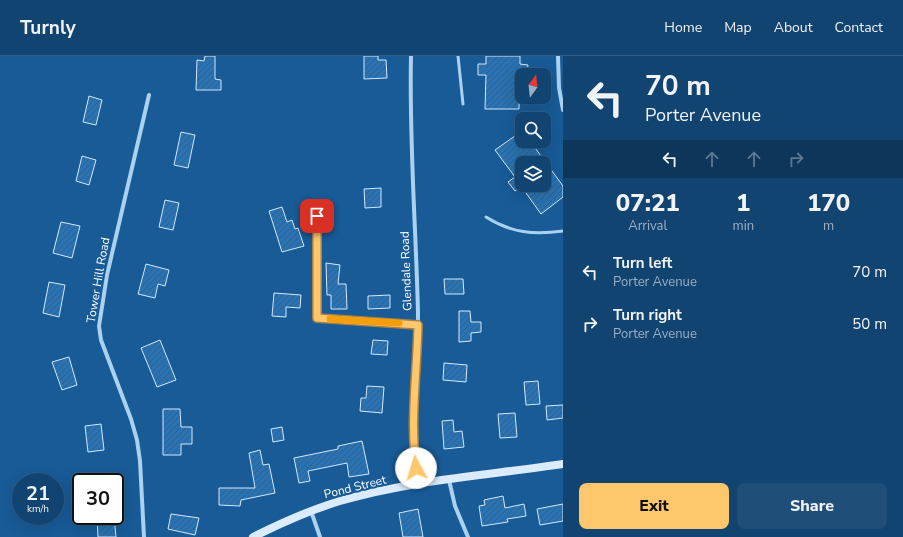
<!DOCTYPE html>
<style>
:root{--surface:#124471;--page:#1f4e79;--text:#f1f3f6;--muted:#9cb0c3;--line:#315c84;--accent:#ffc76b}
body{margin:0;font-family:"Nunito Sans",sans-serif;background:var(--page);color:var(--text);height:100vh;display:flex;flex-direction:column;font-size:15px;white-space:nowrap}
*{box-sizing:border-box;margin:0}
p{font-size:13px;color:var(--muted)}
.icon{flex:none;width:22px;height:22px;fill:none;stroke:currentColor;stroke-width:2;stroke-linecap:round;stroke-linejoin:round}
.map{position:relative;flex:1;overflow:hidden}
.panel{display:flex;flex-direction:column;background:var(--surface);width:340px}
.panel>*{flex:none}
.guide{background:#124471;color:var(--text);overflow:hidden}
.needle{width:26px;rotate:15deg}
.controls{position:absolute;left:515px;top:12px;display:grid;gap:8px}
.controls a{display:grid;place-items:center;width:36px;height:36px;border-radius:8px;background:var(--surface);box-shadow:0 4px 16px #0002,0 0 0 1px var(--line);font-size:20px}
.speed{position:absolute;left:12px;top:417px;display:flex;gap:8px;font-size:20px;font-weight:700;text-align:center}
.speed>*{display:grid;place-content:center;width:52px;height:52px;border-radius:50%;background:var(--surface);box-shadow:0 4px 16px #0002,0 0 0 1px var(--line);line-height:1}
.speed small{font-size:10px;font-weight:400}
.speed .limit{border:2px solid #111;border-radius:6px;background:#fff;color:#111}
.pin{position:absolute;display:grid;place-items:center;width:34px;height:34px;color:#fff;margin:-17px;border-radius:8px;box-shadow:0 2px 6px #0006}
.me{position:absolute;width:44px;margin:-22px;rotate:354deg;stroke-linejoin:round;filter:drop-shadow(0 0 3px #0008)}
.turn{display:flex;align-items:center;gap:14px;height:84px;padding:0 16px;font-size:18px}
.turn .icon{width:52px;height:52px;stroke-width:2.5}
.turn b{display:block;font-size:28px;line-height:34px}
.lanes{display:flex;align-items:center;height:38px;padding:0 16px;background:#0003;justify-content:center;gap:20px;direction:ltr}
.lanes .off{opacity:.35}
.eta{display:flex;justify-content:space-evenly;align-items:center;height:68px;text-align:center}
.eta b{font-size:24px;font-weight:800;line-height:28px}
.action{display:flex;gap:8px;margin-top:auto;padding:8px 16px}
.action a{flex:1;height:46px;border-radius:8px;background:var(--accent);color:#111;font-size:16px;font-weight:800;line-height:46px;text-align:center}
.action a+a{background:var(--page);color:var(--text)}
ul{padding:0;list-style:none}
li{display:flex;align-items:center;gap:12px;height:52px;padding:0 16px}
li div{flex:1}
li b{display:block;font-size:15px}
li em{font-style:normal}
header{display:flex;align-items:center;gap:24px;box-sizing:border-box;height:56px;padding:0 20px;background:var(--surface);border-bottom:1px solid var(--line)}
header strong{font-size:19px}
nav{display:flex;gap:22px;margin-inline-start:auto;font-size:14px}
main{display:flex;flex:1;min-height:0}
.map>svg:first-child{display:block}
.building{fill:url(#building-hatch);stroke:#d2e9fc;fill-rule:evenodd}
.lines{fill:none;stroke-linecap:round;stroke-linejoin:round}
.lane{stroke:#abd1f1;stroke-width:3}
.street{stroke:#abd1f1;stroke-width:4}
.secondary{stroke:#daebfc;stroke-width:8}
.route-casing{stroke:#a68146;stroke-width:10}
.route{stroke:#ffc76b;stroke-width:7}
.slow{stroke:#f59e0b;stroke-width:7}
.labels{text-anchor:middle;stroke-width:4;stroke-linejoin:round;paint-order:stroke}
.street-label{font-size:12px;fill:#fff;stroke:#185b97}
</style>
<header>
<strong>Turnly</strong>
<nav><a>Home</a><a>Map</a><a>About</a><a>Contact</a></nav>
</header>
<main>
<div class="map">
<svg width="563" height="481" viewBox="0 0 563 481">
<defs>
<pattern id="building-hatch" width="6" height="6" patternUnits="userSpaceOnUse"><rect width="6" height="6" fill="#2773b5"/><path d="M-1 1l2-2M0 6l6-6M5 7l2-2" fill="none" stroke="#3b5e7b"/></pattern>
</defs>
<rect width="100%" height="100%" fill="#185b97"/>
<g class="building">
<polygon points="205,0 215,0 215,23 221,24 221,34 196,34 197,4 204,5"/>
<polygon points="364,0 378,0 378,4 386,4 387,22 364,23"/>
<polygon points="486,0 520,0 520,8 528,9 527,19 520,19 519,53 485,53 486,19 478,19 478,8 486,8"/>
<polygon points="89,40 102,44 96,69 83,66"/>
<path d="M522 75V85H530L563 130V141L541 158 521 130 515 135 508 126 515 121 495 94ZM522 107H544V129H522Z"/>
<polygon points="181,76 195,79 188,112 174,109"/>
<polygon points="82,100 96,104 89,129 76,125"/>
<polygon points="381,132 381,151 365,152 364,133"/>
<polygon points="165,144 179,147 173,174 159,171"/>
<polygon points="282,151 287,166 292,164 295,173 298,172 304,190 282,196 269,155"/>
<polygon points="61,166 80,170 72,202 53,197"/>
<polygon points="326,207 340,209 338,228 346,228 347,253 331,253 331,239 327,239"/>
<polygon points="146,208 169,214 165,230 158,228 155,242 138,238"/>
<polygon points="444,223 463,223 464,238 445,238"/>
<polygon points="49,226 65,229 59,261 43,257"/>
<polygon points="274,237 301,239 300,252 286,251 286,261 272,260"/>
<polygon points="390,239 390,252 368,253 368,240"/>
<polygon points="459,255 470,255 471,266 481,266 481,276 471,277 471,285 459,286"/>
<polygon points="160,284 176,324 157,331 141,292"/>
<polygon points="373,284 388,285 387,299 371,298"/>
<polygon points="69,301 77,329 62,334 52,306"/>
<polygon points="444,307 467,309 466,326 443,324"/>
<polygon points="538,325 540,348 526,349 524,326"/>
<polygon points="367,330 384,331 382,357 360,355 361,342 366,342"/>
<polygon points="563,349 563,362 547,364 546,350"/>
<polygon points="163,353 180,353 181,371 192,371 192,388 181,388 181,399 163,399"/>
<polygon points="515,357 517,381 500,382 498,358"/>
<polygon points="453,364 454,376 462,375 464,391 444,393 442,365"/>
<polygon points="101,368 104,394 88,396 85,370"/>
<polygon points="282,371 284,384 273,386 271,373"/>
<polygon points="362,385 369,418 349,421 347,407 308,415 310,425 299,427 294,402 338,393 338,390"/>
<polygon points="260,394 263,409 269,408 275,437 241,444 240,450 219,449 219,432 255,432 249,397"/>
<polygon points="503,440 505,452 524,448 526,460 507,463 508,466 482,470 479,450 485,449 484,444"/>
<polygon points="563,448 563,465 540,469 537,453"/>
<polygon points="418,453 423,481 403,481 399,457"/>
<polygon points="171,458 199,462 195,479 168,473"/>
<polygon points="114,460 116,481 98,481 97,461"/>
</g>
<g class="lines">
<g class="lane">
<polyline points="458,0 463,48"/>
<path d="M486 161C511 177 534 179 563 175"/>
</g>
<g class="street">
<path d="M411 0C409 86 416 171 418 257 418 315 410 371 419 429"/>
<polyline points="558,0 559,32 563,54"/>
<polyline points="317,160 317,262 418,269"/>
<polyline points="449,424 455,450 468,481"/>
<polyline points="311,455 320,481"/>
<polyline points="144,481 140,405 137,384 131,363 101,284 99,270 107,219 149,39"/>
</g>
<path class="secondary" d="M253 481C281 467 310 454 340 445 412 424 489 419 563 408"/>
</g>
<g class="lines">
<defs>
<path id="route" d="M317 160V262L418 269C417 316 410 364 416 412"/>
</defs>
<use href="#route" class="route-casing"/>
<use href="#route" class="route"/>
<polyline class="slow" points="330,263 399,267"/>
</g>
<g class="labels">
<g class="street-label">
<text transform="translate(406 215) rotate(-92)" y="4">Glendale Road</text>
<text transform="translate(98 224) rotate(-80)" y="4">Tower Hill Road</text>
<text transform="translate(355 431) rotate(-14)" y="4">Pond Street</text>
</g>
</g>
</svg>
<div class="controls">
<a><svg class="needle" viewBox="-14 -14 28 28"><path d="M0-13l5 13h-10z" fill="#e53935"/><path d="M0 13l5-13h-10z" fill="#9cb0c3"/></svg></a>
<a><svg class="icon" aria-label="search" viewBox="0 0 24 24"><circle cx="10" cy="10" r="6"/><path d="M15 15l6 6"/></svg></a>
<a><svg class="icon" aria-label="layers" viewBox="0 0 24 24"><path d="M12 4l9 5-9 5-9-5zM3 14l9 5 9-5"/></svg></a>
</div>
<div class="speed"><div>21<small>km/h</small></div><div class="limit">30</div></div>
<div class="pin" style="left:317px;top:160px;background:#d93025"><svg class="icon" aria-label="arrive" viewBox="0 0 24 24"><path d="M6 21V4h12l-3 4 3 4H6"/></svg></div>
<svg class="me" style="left:416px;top:412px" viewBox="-20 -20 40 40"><circle r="19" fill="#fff"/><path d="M0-13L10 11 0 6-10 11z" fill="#ffc76b"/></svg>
</div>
<section class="panel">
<div class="guide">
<div class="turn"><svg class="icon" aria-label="left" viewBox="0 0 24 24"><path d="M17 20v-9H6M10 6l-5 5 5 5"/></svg><div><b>70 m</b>Porter Avenue</div></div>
<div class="lanes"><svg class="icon" aria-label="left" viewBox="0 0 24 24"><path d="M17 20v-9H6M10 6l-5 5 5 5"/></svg><svg class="icon off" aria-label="ahead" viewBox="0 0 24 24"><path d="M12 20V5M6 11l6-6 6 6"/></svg><svg class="icon off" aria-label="ahead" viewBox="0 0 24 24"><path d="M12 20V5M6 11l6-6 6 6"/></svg><svg class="icon off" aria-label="right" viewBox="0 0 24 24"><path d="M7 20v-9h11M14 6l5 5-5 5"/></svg></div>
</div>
<div class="eta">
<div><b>07:21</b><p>Arrival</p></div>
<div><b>1</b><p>min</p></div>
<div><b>170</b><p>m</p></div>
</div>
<ul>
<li><svg class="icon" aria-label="left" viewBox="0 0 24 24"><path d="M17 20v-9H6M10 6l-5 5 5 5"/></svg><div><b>Turn left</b><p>Porter Avenue</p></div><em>70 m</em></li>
<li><svg class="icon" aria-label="right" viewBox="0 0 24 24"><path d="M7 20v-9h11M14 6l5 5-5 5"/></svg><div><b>Turn right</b><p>Porter Avenue</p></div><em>50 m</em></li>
</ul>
<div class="action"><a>Exit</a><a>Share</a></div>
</section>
</main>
